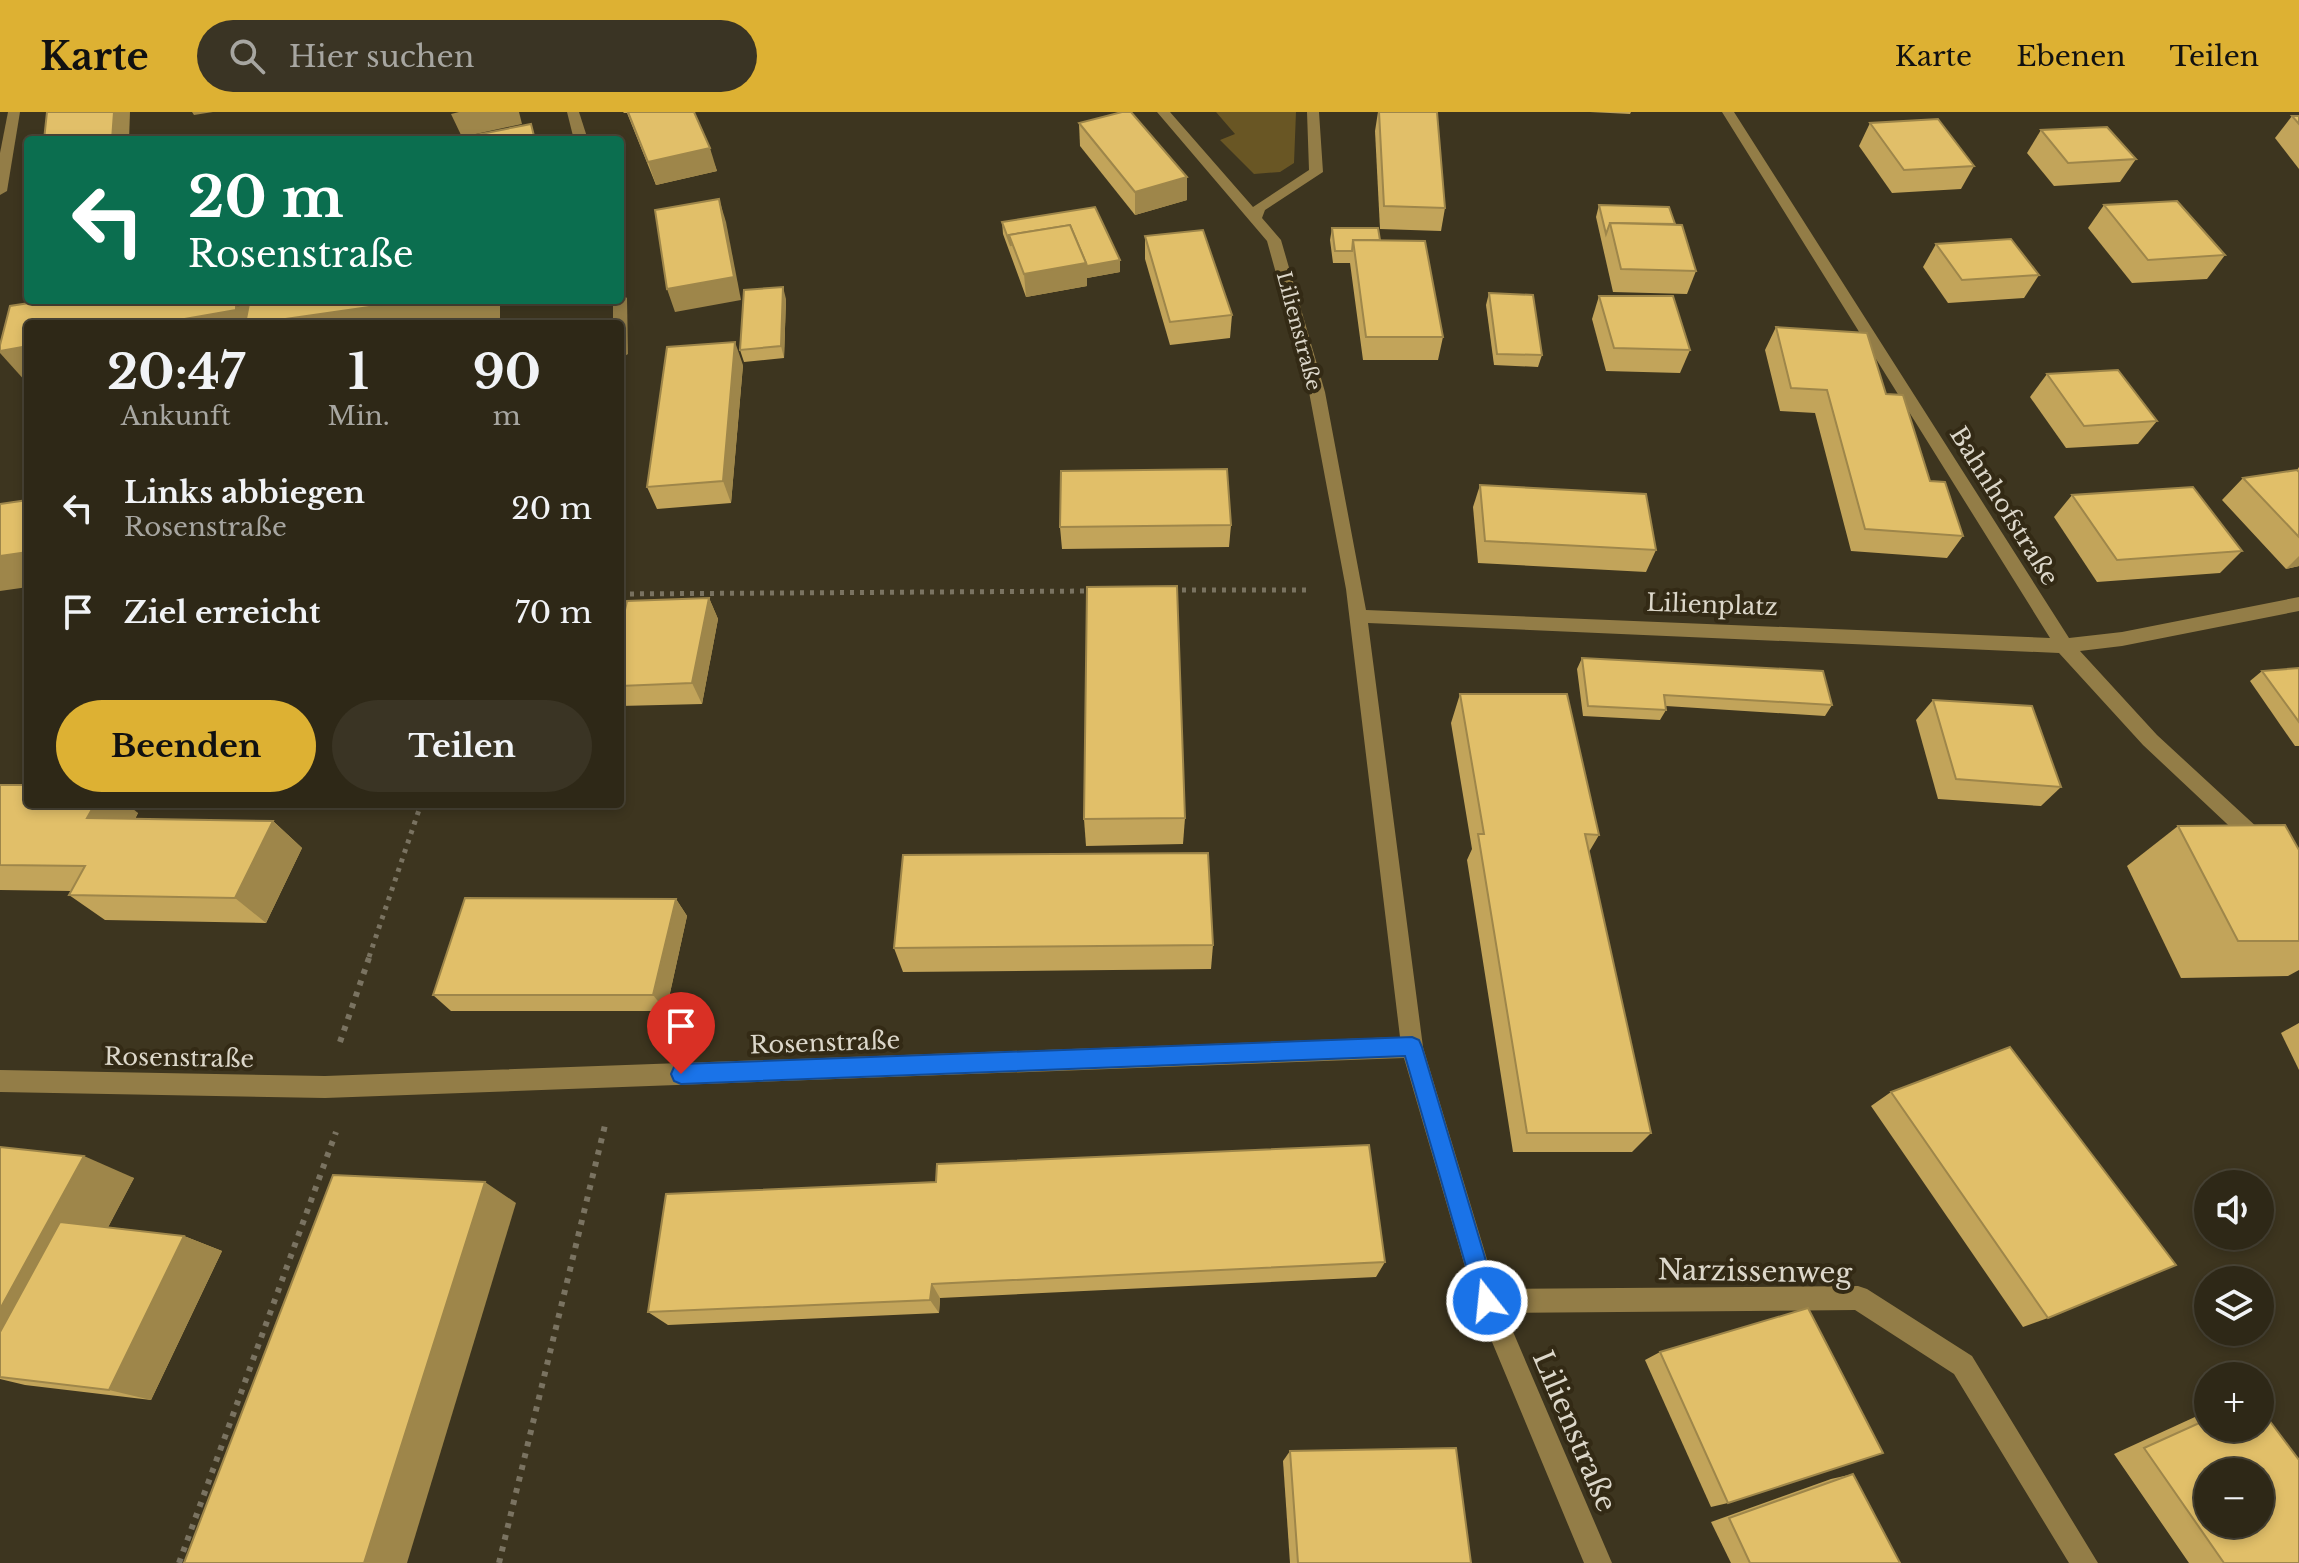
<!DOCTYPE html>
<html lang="de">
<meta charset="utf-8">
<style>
:root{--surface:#2e2817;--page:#3a3424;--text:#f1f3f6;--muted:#a7a6a1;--line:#494436;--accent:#ddb133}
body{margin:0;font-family:"Libre Baskerville",serif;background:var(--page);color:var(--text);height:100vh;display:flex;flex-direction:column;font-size:30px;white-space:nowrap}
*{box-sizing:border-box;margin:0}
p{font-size:26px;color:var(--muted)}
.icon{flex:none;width:44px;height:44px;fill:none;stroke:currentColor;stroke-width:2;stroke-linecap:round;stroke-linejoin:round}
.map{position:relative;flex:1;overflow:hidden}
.sheet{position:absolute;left:24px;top:208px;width:600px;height:488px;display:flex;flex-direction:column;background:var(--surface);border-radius:8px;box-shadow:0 4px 12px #0003,0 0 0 2px var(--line)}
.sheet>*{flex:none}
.guide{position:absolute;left:24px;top:24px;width:600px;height:168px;border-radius:8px;box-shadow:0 4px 12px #0003,0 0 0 2px var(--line);background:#0b6e4f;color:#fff;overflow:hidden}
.buttons{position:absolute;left:2194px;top:1058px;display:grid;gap:16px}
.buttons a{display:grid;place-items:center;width:80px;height:80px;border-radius:50%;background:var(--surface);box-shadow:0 4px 12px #0003,0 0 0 2px var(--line);font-size:40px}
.pin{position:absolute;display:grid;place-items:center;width:68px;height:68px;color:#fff;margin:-82px -34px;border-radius:50% 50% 50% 0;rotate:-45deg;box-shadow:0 0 8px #0007}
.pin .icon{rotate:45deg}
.me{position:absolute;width:88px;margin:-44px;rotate:344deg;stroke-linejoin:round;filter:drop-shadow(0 0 6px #0008)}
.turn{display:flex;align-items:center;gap:28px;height:168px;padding:0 32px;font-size:36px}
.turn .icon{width:104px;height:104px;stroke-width:2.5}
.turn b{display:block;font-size:56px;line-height:68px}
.eta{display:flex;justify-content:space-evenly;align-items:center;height:136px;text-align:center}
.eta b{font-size:48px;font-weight:700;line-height:56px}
.action{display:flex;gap:16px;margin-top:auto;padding:16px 32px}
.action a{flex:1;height:92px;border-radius:48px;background:var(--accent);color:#111;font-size:32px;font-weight:700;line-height:92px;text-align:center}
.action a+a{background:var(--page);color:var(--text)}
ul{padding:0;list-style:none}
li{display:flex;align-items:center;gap:24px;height:104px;padding:0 32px}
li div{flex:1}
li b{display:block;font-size:30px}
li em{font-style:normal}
header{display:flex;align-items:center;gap:48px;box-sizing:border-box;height:112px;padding:0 40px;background:var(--accent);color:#111}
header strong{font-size:38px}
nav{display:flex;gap:44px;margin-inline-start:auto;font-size:28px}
.search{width:560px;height:72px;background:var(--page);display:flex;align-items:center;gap:20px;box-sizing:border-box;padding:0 28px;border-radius:44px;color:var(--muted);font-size:30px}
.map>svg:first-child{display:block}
.green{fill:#695624}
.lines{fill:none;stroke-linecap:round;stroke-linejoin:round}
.path-far1{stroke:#7a7361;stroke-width:5;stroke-dasharray:4 6;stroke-linecap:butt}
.path{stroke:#7a7361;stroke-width:6;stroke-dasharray:5 7;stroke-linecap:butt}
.minor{fill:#937d47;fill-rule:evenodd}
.wall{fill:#c2a45a}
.shaded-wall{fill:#9e864a}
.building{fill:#e1bf69;stroke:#9e864a;stroke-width:2;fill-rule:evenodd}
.route{fill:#1a73e8;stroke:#114b97;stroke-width:2}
.labels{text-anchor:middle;stroke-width:8;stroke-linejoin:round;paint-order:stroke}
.far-street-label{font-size:20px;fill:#dcd7ca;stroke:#332a15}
.street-label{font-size:24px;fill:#dcd7ca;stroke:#332a15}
.near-street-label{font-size:28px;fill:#dcd7ca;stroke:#332a15}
</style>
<header>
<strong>Karte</strong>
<div class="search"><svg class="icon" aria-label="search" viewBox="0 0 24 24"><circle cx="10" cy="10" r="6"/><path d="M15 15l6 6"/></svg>Hier suchen</div>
<nav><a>Karte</a><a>Ebenen</a><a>Teilen</a></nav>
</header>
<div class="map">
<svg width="2299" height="1451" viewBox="0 0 2299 1451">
<rect width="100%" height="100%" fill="#3d351f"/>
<polygon class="green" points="1216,0 1296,0 1294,51 1280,60 1254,62 1220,28 1235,22"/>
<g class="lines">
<g class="path-far1">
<polyline points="1172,478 1310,478"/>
<polyline points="620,482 1090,479"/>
<polyline points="369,845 421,692"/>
</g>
<g class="path">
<polyline points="340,930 370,843"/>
<polyline points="179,1451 336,1020"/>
<polyline points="499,1451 606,1009"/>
</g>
<g class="minor">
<polygon points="8,0 20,0 7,79 0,83 0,41"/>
<polygon points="567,0 579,0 588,28 574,28"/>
<polygon points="1157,0 1170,0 1253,95 1309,58 1307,0 1319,0 1323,60 1265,98 1262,106 1281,128 1325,280 1366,498 2050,526 1722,0 1734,0 2069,526 2122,520 2299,485 2299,499 2122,534 2080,539 2157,623 2299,754 2299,776 2292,773 2143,633 2059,541 1368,511 1423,935 1496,1177 1858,1174 1867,1177 1972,1244 2098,1451 2069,1451 1954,1262 1855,1198 1505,1201 1612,1451 1584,1451 1475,1189 1404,946 325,986 0,980 0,958 325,964 1400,925 1346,477 1309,280 1267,129"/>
<polygon points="620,181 627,186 628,242 620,247 620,212 613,212 613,188 620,188"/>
</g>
</g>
<g class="wall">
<polygon points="623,0 694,0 717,59 656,73 627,1 624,1"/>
<polygon points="1378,0 1437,0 1445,96 1441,119 1380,117 1375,19"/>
<polygon points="1590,0 1631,0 1630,2"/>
<polygon points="2292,4 2299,4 2299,57 2275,26"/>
<polygon points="1079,11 1187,65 1187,88 1135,103 1080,34"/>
<polygon points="1870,11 1974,54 1961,77 1892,81 1859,34"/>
<polygon points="2041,18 2136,47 2120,70 2054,74 2027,41"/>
<polygon points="1599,93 1675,112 1696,159 1687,182 1613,180 1596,105"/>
<polygon points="2104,93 2225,143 2207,167 2132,171 2088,116"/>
<polygon points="1002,110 1120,160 1087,166 1087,174 1026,185 1003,122"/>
<polygon points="1332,116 1380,128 1443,225 1438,248 1363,248 1350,151 1333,151 1330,128"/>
<polygon points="1145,124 1232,203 1230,226 1170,233 1145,147"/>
<polygon points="1936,132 2039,163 2024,186 1948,191 1923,155"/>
<polygon points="1489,181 1542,243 1538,255 1494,253 1486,193"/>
<polygon points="1599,184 1690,238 1680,261 1606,259 1592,207"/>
<polygon points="786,187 784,246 744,250 740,238"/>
<polygon points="1776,215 1886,282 1930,369 1963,424 1947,446 1851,439 1815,301 1780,299 1765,238"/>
<polygon points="743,253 731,391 657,397 647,375"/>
<polygon points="2047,262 2157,309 2138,332 2066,336 2030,285"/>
<polygon points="2299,355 2299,454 2286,457 2222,388 2243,366 2297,358"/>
<polygon points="1480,373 1656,438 1646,460 1478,451 1473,395"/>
<polygon points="2072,383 2242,439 2220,461 2097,470 2054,405"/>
<polygon points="1231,413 1229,435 1062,437 1060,415"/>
<polygon points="709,486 718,507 702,592 620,594 620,520"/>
<polygon points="1582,546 1832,593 1825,604 1666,594 1666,598 1660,608 1583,604 1577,557"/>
<polygon points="2299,556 2299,634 2295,634 2250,569 2262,559"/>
<polygon points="1460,582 1599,723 1589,740 1651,1021 1632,1040 1513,1040 1467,748 1472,737 1451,611"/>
<polygon points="1933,588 2061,675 2041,694 1938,687 1916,608"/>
<polygon points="0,673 138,701 135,707 273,709 302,736 266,811 105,808 69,783 71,779 0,778"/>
<polygon points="1185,706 1183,732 1086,734 1084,707"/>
<polygon points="2178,714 2299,829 2299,858 2288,864 2181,866 2127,754"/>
<polygon points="676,787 687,804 666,899 451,899 433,883"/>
<polygon points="1213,833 1211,857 903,860 894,836"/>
<polygon points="2299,911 2299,958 2281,921"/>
<polygon points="1891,980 2048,1206 2023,1215 1871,994"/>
<polygon points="0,1035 134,1066 108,1115 184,1124 222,1139 151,1288 25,1273 0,1267"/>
<polygon points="666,1082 1385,1150 1376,1165 940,1186 939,1201 668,1213 648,1200"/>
<polygon points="1660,1240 1728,1391 1711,1395 1645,1248"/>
<polygon points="2208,1299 2208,1316 2299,1451 2189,1451 2114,1342"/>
<polygon points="1290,1339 1471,1451 1290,1451 1283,1349"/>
<polygon points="1853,1362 1900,1451 1731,1451 1711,1410 1831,1367"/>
</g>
<g class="shaded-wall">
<polygon points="114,0 130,0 129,28 112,28"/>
<polygon points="192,0 213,0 194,3"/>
<polygon points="459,0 519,0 522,12 462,25 451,2"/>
<polygon points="710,36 717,59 656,73 648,50"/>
<polygon points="1187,65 1187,88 1135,103 1135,80"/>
<polygon points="719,87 726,110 741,188 675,200 667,177"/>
<polygon points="1120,148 1120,160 1087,166 1087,174 1026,185 1024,162 1086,151"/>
<polygon points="783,175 786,187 784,246 781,234"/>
<polygon points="418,188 500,188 500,211 156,212 249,192"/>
<polygon points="735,230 743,253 731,391 723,369"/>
<polygon points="28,234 28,271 27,271 0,241 0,239"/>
<polygon points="28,440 28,475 0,479 0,444"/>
<polygon points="2299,444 2299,454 2286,457"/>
<polygon points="709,486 718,507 702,592 692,571"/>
<polygon points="95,692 127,692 138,701 121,732 87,706"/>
<polygon points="273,709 302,736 266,811 235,786"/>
<polygon points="676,787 687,804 666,899 653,883"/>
<polygon points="84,1044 134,1066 39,1247 0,1237 0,1197"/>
<polygon points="485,1070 516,1091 407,1451 364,1451"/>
<polygon points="184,1124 222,1139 151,1288 109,1278"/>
<polygon points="932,1172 940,1186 939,1201 930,1188"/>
</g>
<g class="building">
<polygon points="47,0 114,0 112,28 44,28"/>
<polygon points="628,0 694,0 710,36 648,50"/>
<polygon points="1122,0 1131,0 1187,65 1135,80 1079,11"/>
<polygon points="1379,0 1437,0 1445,96 1384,94"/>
<polygon points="2292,4 2299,4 2299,12"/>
<polygon points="1938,7 1974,54 1904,58 1870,11"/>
<polygon points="531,12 535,28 451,28"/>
<polygon points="2107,15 2136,47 2068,51 2041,18"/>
<polygon points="719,87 734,165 667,177 655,98"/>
<polygon points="2177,89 2225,143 2148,148 2104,93"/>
<polygon points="1599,93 1669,95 1675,112 1610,111 1606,122"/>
<polygon points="1095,95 1120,148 1087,154 1086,151 1070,113 1009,123 1011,134 1002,110"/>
<polygon points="1610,111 1682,113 1696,159 1621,157"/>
<polygon points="1070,113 1086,151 1024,162 1009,123"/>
<polygon points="1332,116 1378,116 1380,128 1353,128 1352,139 1335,139"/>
<polygon points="1203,118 1232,203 1170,210 1145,124"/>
<polygon points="2011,127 2039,163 1962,168 1936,132"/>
<polygon points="1353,128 1425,129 1443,225 1366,225"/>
<polygon points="783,175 781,234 740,238 744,178"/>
<polygon points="1489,181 1533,183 1542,243 1497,242"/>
<polygon points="1599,184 1673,184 1690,238 1614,236"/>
<polygon points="49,188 418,188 251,212 245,212 249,192 236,194 236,198 156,212 28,212 28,234 0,239 0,233 10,194"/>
<polygon points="568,210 567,212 531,212"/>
<polygon points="1776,215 1867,221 1886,282 1903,283 1930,369 1945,370 1963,424 1865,417 1827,278 1791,276"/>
<polygon points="735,230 723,369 647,375 667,235"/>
<polygon points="2118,258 2157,309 2084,314 2047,262"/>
<polygon points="1227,357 1231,413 1060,415 1061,359"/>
<polygon points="2297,358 2299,360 2299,425 2243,366"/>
<polygon points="1480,373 1646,382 1656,438 1485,429"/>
<polygon points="2193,375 2242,439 2117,448 2072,383"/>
<polygon points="28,388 28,440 0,444 0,392"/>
<polygon points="1177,474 1185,706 1084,707 1087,475"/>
<polygon points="709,486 692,571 620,574 620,520 627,489"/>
<polygon points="1582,546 1823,559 1832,593 1664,583 1666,598 1588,594"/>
<polygon points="2299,556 2299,610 2262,559"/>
<polygon points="1460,582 1567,582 1599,723 1585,722 1651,1021 1527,1021 1478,722 1484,722"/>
<polygon points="1933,588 2032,594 2061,675 1956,667"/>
<polygon points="0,673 28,673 28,692 95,692 87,706 273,709 235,786 69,783 85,754 0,753"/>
<polygon points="2285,713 2299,738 2299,829 2238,829 2178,714"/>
<polygon points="1208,741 1213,833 894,836 903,743"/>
<polygon points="465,786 676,787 653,883 433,883"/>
<polygon points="2010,935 2176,1153 2048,1206 1891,980"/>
<polygon points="1369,1033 1385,1150 932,1172 930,1188 648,1200 666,1082 936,1070 937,1052"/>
<polygon points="0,1035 84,1044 0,1197"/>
<polygon points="333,1063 485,1070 364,1451 184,1451"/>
<polygon points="60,1110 184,1124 109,1278 0,1265 0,1220"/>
<polygon points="1808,1196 1883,1341 1728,1391 1660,1240"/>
<path d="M2260 1296 2299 1348V1451H2224L2144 1336 2208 1307V1316H2260ZM2208 1360H2260V1412H2208Z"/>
<polygon points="1456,1336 1471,1451 1298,1451 1290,1339"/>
<polygon points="1853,1362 1900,1451 1750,1451 1729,1406"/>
</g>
<polygon class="route" points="1412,925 1419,928 1422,935 1498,1189 1495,1197 1487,1200 1479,1197 1476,1189 1405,944 681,972 674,969 671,962 674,955 681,952"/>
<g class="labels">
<g class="far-street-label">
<text transform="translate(1299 219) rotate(75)" y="7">Lilienstraße</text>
</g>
<g class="street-label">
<text transform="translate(2004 394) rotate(58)" y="8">Bahnhofstraße</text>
<text transform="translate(1712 493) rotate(2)" y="8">Lilienplatz</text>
<text transform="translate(825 931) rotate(-2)" y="8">Rosenstraße</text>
<text transform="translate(179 946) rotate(1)" y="8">Rosenstraße</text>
</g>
<g class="near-street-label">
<text transform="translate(1755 1159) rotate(1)" y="10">Narzissenweg</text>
<text transform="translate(1575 1319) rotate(67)" y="10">Lilienstraße</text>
</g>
</g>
</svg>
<div class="buttons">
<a><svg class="icon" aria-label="sound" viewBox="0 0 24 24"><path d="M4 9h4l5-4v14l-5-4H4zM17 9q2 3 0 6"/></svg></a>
<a><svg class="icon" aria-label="layers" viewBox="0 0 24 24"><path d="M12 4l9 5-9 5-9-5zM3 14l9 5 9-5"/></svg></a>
<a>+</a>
<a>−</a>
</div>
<div class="pin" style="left:681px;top:962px;background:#d93025"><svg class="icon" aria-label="arrive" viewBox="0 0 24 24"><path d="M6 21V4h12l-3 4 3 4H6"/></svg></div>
<svg class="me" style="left:1487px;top:1189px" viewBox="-20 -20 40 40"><circle r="17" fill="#1a73e8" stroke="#fff" stroke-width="3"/><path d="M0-11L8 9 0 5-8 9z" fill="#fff"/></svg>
<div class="guide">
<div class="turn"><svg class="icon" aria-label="left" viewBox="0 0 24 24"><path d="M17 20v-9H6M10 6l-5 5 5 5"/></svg><div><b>20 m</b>Rosenstraße</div></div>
</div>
<section class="sheet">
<div class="eta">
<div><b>20:47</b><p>Ankunft</p></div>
<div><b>1</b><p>Min.</p></div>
<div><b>90</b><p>m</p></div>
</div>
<ul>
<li><svg class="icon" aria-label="left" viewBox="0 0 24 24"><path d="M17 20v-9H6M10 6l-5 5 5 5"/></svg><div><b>Links abbiegen</b><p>Rosenstraße</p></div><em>20 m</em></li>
<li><svg class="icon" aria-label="arrive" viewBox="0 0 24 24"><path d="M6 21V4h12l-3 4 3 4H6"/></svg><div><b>Ziel erreicht</b></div><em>70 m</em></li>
</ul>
<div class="action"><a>Beenden</a><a>Teilen</a></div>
</section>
</div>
